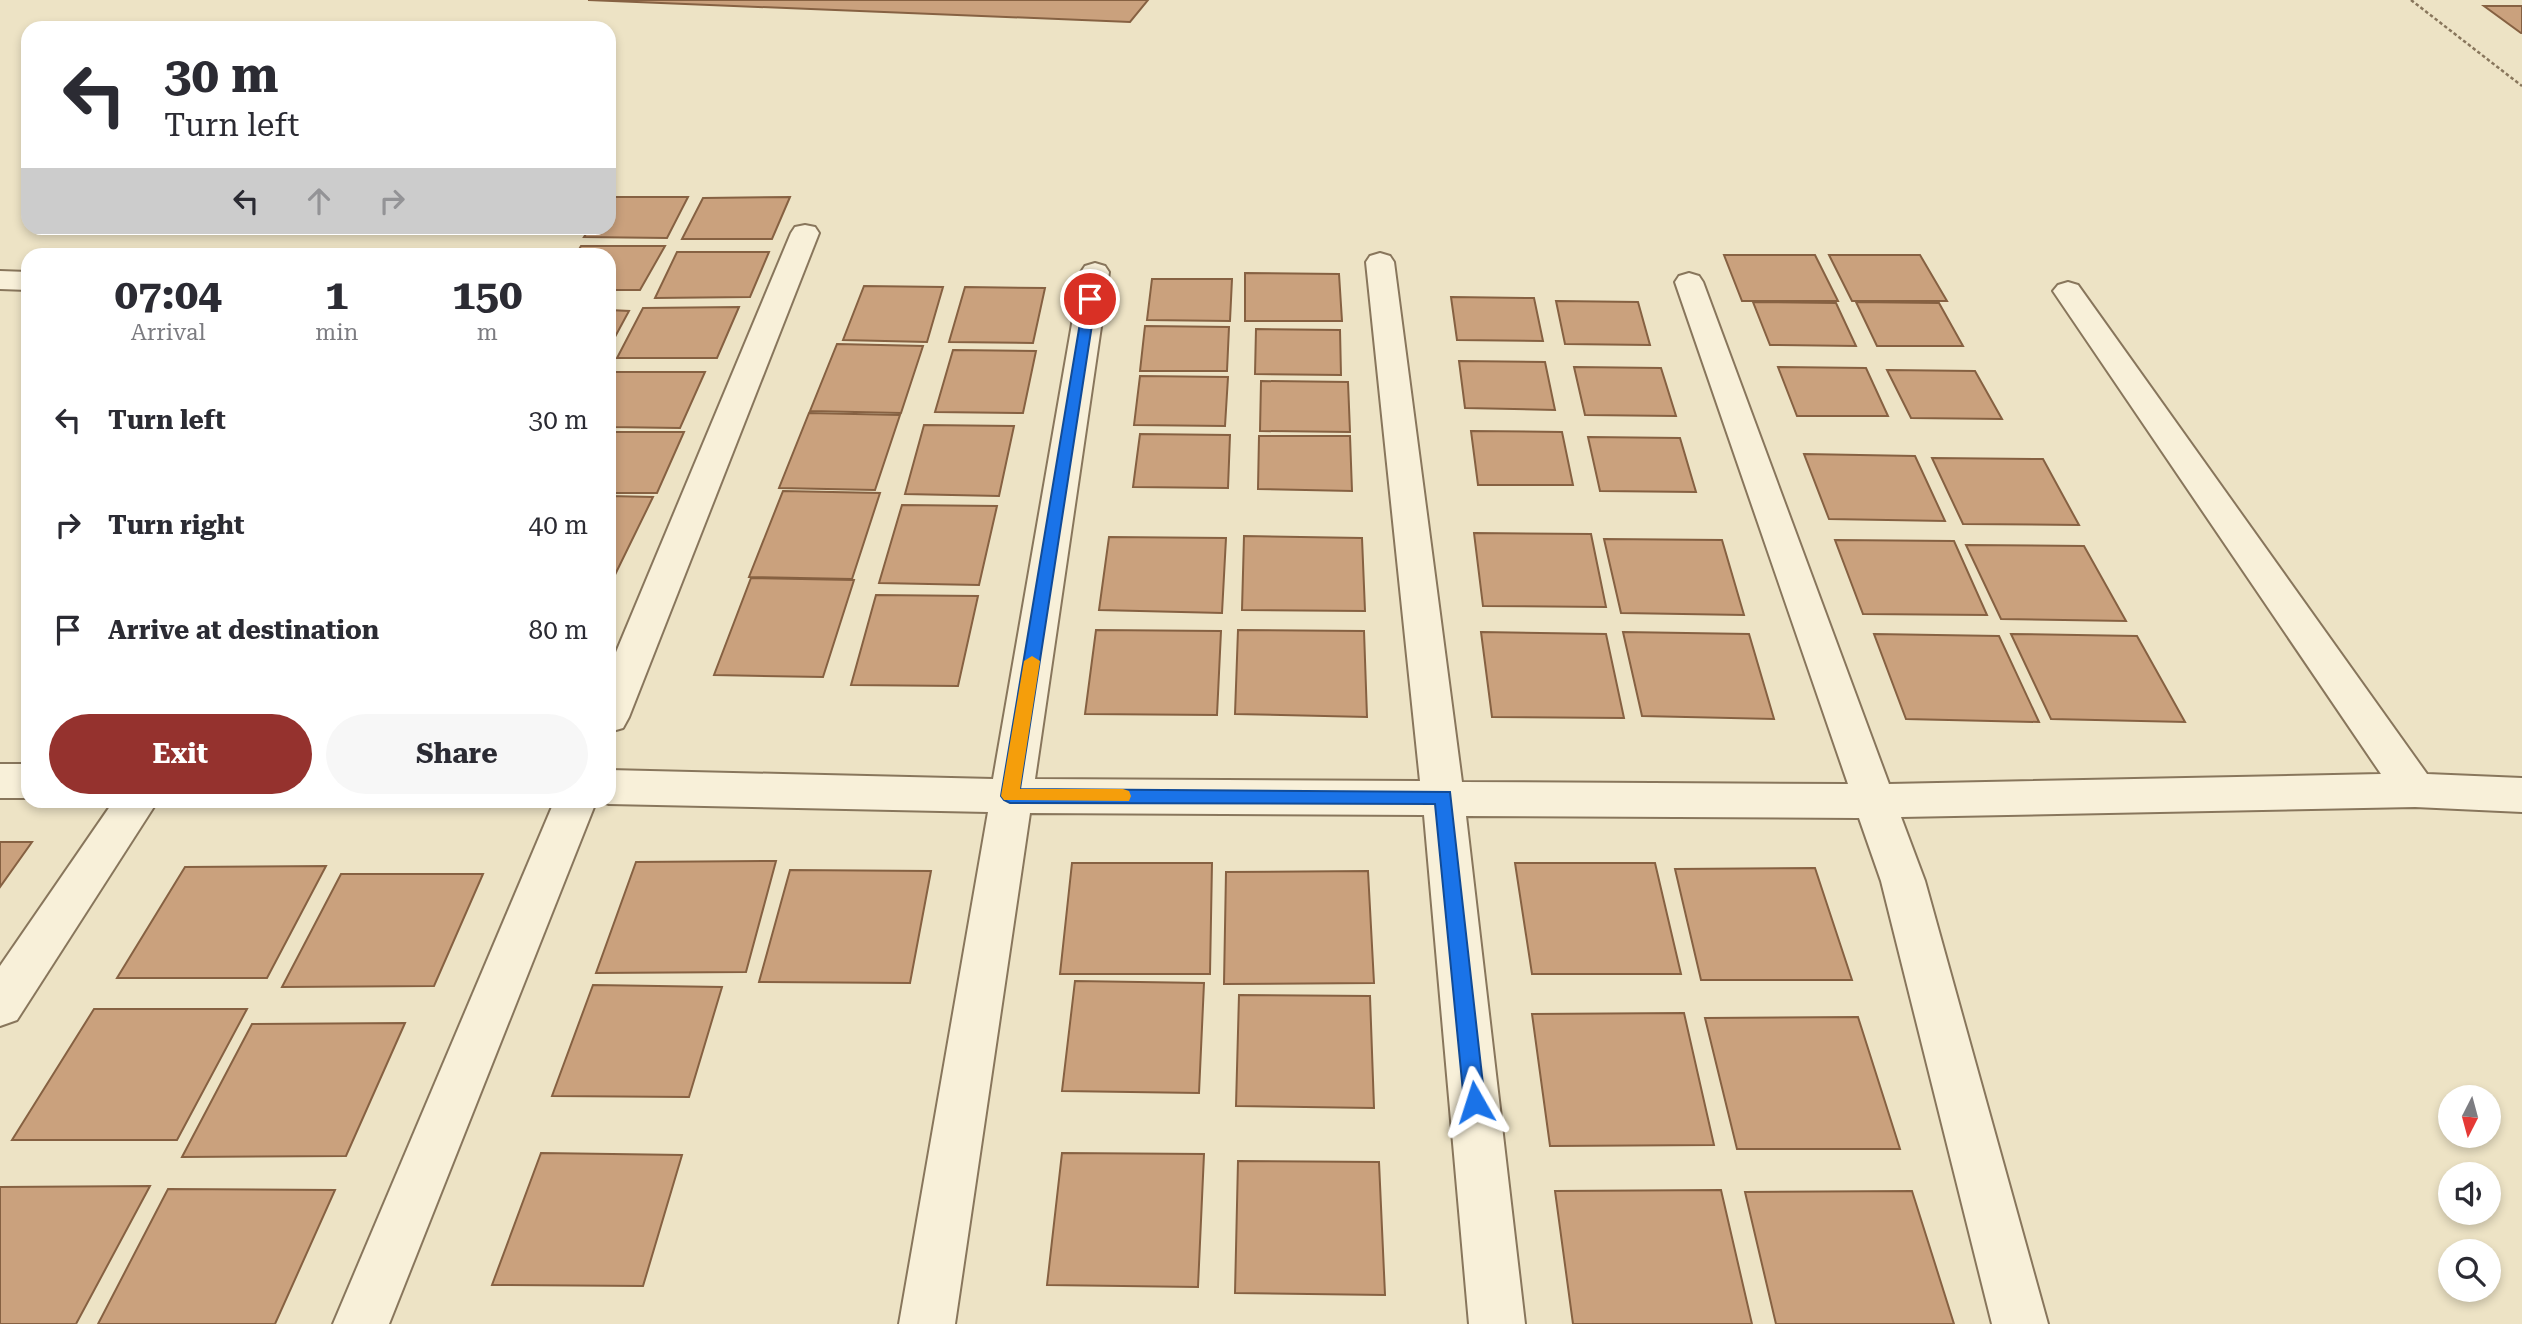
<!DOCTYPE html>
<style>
:root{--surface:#fff;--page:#f7f7f7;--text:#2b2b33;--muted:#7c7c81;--accent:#95322e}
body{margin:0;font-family:"Roboto Serif",serif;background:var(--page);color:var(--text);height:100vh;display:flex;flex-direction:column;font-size:26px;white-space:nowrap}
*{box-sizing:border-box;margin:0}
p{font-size:23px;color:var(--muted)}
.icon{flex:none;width:38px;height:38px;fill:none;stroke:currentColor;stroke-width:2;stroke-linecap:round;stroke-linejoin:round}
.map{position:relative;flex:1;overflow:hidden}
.sheet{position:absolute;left:21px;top:248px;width:595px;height:560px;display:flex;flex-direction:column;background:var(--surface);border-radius:21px;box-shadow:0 4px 10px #0003}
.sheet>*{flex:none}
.top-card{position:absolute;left:21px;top:21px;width:595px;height:214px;border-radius:21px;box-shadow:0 4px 10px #0003;background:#fff;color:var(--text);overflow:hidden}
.needle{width:46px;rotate:186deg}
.fabs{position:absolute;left:2438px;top:1085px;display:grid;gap:14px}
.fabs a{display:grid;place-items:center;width:63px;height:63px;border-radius:50%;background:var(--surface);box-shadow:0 4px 10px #0003;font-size:35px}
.pin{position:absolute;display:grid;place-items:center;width:60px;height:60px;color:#fff;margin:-30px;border:4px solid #fff;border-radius:50%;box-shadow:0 2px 7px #0007}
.me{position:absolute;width:77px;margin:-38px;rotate:354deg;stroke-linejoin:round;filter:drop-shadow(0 0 5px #0008)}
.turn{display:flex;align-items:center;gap:24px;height:147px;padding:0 28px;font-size:32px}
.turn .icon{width:91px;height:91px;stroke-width:2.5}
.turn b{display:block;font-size:49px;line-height:60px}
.lanes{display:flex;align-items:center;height:66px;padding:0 28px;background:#0003;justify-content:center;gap:35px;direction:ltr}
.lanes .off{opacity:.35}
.eta{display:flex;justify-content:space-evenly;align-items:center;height:119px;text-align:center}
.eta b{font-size:42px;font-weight:700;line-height:49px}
.primary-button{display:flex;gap:14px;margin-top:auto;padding:14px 28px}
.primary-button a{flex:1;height:80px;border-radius:42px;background:var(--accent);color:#fff;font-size:28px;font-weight:700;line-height:80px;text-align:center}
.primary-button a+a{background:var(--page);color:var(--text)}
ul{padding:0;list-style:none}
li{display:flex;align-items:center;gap:21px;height:105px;padding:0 28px}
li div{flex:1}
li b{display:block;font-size:26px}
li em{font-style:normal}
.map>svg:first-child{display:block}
.building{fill:#caa17d;stroke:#866142;stroke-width:2}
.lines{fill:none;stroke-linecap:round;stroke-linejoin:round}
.lane-casing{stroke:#88765c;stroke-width:4}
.street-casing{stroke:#88765c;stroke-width:4}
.path{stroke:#88765c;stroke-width:2.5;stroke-dasharray:3.5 2.5;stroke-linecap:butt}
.lane{fill:#f8f0d9;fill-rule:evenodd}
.street{fill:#f8f0d9;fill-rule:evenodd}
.route{fill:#1a73e8;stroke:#114b97;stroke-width:2}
.slow{fill:#f59e0b}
</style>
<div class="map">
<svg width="2522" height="1324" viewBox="0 0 2522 1324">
<rect width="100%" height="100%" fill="#ede3c5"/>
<g class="building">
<polygon points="588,0 1148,0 1130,22"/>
<polygon points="2484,6 2522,6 2522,33 2521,33"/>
<polygon points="609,197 688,197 667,238 584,237 590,228 609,228"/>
<polygon points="790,197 772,239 682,239 703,198"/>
<polygon points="581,246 665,246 640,290 609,290 609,256 575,256"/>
<polygon points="677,252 769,252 750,297 655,298"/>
<polygon points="1724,255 1815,255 1838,301 1742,301"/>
<polygon points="1829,255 1920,255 1947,301 1852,301"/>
<polygon points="1245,273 1339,274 1342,321 1245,321"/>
<polygon points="1152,279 1232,279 1230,321 1147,320"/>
<polygon points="864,286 943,287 927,342 843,340"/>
<polygon points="965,287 1045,288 1033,343 949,342"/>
<polygon points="1451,297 1534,298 1543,341 1457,340"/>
<polygon points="1556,301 1638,302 1650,345 1565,344"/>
<polygon points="1753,302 1836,303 1856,346 1770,345"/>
<polygon points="1856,302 1939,303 1963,346 1877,346"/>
<polygon points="739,307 717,358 617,358 643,308"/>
<polygon points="609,310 629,311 609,348"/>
<polygon points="1145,326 1229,327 1227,371 1140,371"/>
<polygon points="1256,329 1340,330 1341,375 1255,374"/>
<polygon points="837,344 923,346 901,413 810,411"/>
<polygon points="953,350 1036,351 1023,413 935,412"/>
<polygon points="1459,361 1545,362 1555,410 1465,408"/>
<polygon points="1574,367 1661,368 1676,416 1585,415"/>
<polygon points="1778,367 1866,368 1888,416 1797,416"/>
<polygon points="1887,370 1975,371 2002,419 1911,418"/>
<polygon points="613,372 705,372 680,428 609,427 609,379"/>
<polygon points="1140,376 1228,377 1225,426 1134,425"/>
<polygon points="1261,381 1348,382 1350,432 1260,431"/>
<polygon points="809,413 900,415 875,490 779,488"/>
<polygon points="924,425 1014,426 999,496 905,494"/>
<polygon points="1471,431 1562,432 1573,485 1478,485"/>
<polygon points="609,432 684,432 657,493 609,493"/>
<polygon points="1140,434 1230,435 1228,488 1133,487"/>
<polygon points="1259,436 1350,436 1352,491 1258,489"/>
<polygon points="1588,437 1680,438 1696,492 1600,491"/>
<polygon points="1804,454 1915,456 1945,521 1829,519"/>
<polygon points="1932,458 2043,459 2079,525 1963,524"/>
<polygon points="783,491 880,493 852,579 749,577"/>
<polygon points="609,496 653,497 611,583 609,583"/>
<polygon points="902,505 997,506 979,585 879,583"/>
<polygon points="1474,533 1591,534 1606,607 1483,606"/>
<polygon points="1244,536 1362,538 1365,611 1242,610"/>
<polygon points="1109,537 1226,538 1222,613 1099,610"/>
<polygon points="1604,539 1722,540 1744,615 1621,613"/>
<polygon points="1835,540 1954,541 1987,615 1863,614"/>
<polygon points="1966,545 2084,546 2126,621 2001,619"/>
<polygon points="751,578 854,580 823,677 714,675"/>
<polygon points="876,595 978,596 958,686 851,685"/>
<polygon points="1096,630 1221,631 1217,715 1085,714"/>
<polygon points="1238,630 1364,631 1367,717 1235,714"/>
<polygon points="1481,632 1606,634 1624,718 1492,717"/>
<polygon points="1623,632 1749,634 1774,719 1642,716"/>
<polygon points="1874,634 1999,636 2039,722 1906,719"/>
<polygon points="2011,634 2137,636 2185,722 2051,719"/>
<polygon points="0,842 32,842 0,887"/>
<polygon points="776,861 746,972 596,973 636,862"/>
<polygon points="1072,863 1212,863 1210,974 1060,974"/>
<polygon points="1515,863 1655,863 1681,974 1532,974"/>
<polygon points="326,866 267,978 117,978 185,867"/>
<polygon points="1815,868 1852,980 1701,980 1675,869"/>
<polygon points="790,870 931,871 910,983 759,982"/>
<polygon points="1368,871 1374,983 1224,984 1226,872"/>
<polygon points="341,874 483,874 434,986 282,987"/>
<polygon points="1075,981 1204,983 1199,1093 1062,1091"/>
<polygon points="593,985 722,987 689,1097 552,1096"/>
<polygon points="1239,995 1370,996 1374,1108 1236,1106"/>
<polygon points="94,1009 247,1009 177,1140 12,1140"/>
<polygon points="1684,1013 1714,1145 1550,1146 1532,1014"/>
<polygon points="1858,1017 1900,1149 1737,1149 1705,1018"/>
<polygon points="405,1023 346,1156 182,1157 252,1024"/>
<polygon points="541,1153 682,1155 643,1286 492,1285"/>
<polygon points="1062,1153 1204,1154 1198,1287 1047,1285"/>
<polygon points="1238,1161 1379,1162 1385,1295 1235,1293"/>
<polygon points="150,1186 76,1324 0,1324 0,1187"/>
<polygon points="168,1189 335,1190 275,1324 98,1324"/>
<polygon points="1721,1190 1752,1324 1573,1324 1555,1191"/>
<polygon points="1912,1191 1954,1324 1776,1324 1745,1192"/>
</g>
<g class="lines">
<defs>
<polygon id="lane" points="0,271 28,272 28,290 0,289"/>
<g id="street">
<polygon points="805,225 815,227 819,233 629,717 623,728 609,732 609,669 791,233 795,227"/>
<polygon points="1380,253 1390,256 1394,262 1462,782 1848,784 1675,282 1679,276 1689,273 1699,276 1703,282 1889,784 2381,774 2053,291 2058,285 2068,282 2078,285 2427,774 2522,778 2522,812 2415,807 1901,817 1925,881 2048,1324 1992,1324 1881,881 1859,818 1466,816 1525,1324 1469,1324 1424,815 1030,813 955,1324 899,1324 988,812 609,804 602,802 609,802 609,770 993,779 1081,272 1085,266 1095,263 1105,266 1109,272 1035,779 1420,781 1366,262 1370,256"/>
<rect x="0" y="764" width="28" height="34"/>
<polygon points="113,802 157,802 17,1020 0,1026 0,966"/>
<polygon points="554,802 596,802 389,1324 333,1324"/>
</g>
</defs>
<use href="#lane" class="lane-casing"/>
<use href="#street" class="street-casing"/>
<polyline class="path" points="2411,0 2522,86"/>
<use href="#lane" class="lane"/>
<use href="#street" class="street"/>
</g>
<polygon class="route" points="1090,296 1096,299 1020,789 1450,792 1485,1102 1482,1109 1475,1112 1467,1109 1464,1102 1435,804 1010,803 1004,800 1001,796 1084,299"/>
<polygon class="slow" points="1032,656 1040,661 1020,789 1123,789 1129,791 1131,796 1129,801 1004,800 1001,796 1024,661"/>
</svg>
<div class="fabs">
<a><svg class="needle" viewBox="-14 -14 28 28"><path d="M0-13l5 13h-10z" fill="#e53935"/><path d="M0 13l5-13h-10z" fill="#7c7c81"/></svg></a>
<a><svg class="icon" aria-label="sound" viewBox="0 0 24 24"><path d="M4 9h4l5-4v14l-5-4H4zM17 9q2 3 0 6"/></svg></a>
<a><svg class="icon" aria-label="search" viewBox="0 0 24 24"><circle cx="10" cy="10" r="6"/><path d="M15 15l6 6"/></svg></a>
</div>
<div class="pin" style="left:1090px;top:299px;background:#d93025"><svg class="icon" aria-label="arrive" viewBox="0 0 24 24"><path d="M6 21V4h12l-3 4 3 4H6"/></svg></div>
<svg class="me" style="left:1475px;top:1102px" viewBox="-20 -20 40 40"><path d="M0-17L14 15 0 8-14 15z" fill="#1a73e8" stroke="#fff" stroke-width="4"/></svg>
<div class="top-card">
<div class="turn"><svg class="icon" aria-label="left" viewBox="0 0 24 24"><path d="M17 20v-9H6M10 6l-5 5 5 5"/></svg><div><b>30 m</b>Turn left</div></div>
<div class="lanes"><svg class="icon" aria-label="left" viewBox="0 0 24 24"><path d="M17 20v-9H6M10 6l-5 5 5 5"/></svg><svg class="icon off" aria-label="ahead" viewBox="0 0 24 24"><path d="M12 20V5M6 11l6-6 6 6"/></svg><svg class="icon off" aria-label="right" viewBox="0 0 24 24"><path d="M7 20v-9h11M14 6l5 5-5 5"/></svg></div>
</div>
<section class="sheet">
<div class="eta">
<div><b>07:04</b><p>Arrival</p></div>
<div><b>1</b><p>min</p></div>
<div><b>150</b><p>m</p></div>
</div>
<ul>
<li><svg class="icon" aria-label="left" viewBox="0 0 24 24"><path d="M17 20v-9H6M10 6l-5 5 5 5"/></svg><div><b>Turn left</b></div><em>30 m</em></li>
<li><svg class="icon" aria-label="right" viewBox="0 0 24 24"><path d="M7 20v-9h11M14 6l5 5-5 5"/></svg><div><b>Turn right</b></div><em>40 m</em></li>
<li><svg class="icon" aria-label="arrive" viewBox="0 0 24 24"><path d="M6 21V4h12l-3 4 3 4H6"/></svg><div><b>Arrive at destination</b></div><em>80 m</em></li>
</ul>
<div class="primary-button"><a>Exit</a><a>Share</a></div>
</section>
</div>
